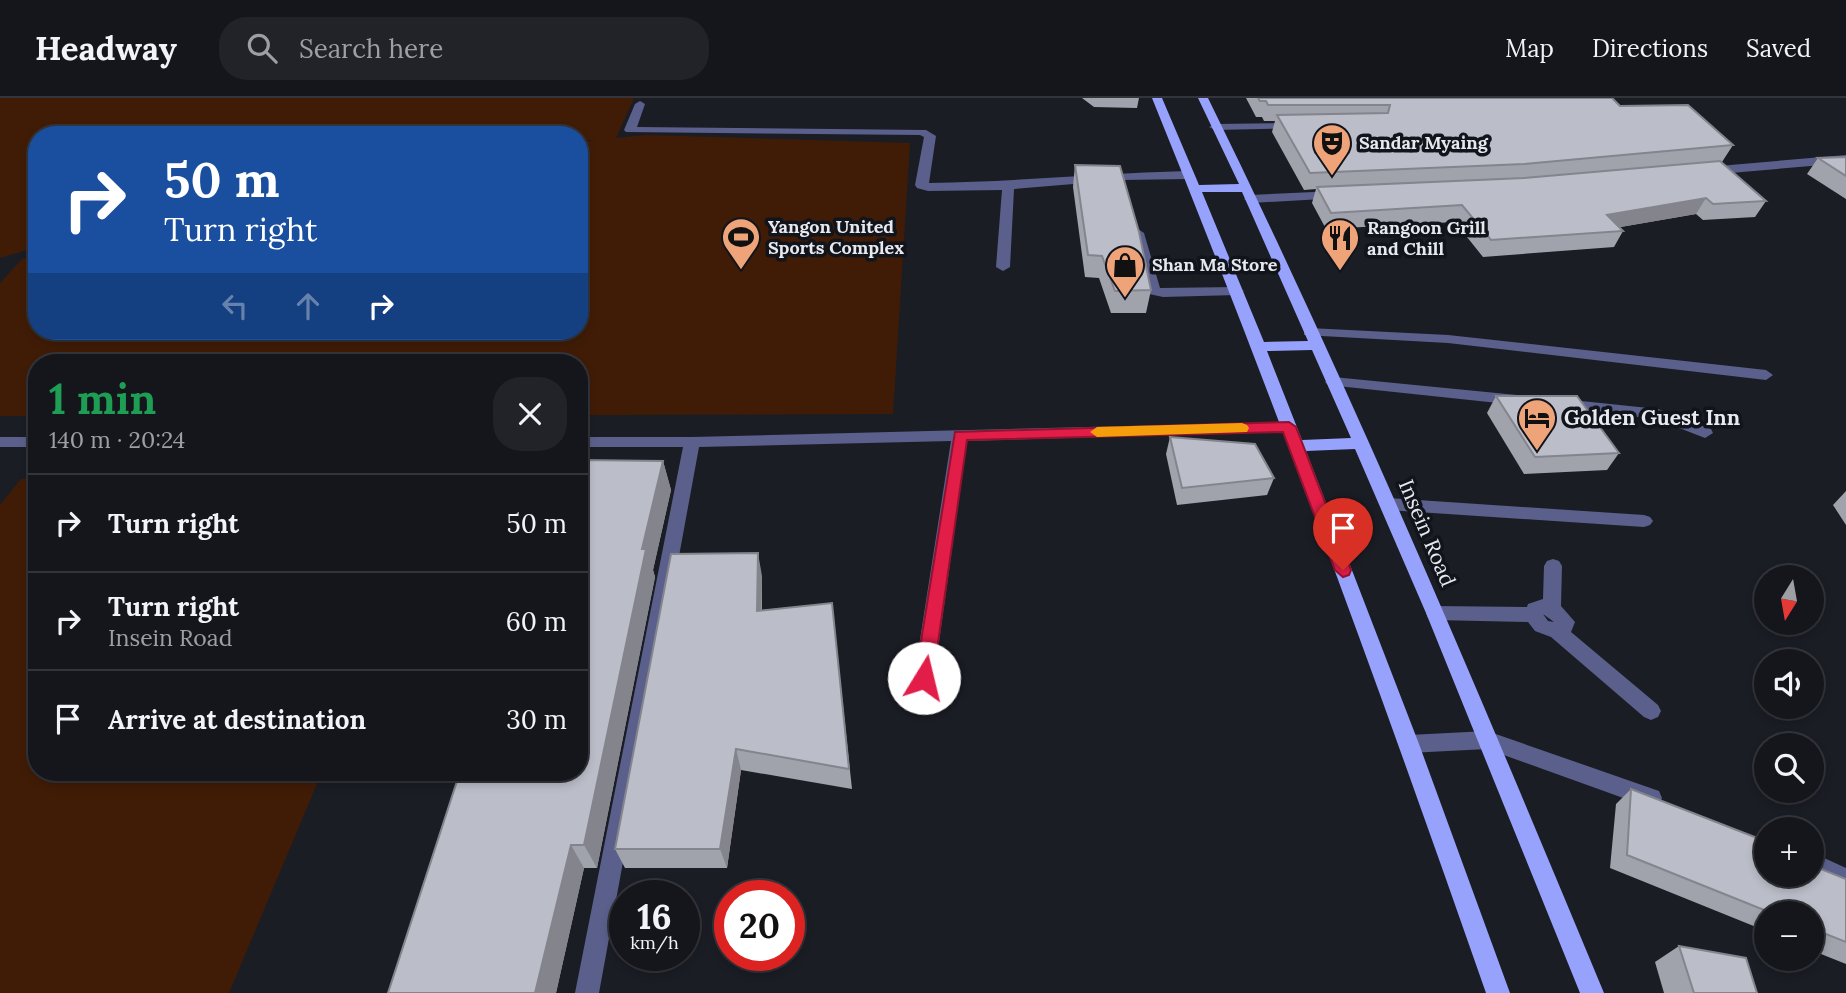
<!DOCTYPE html>
<meta charset="utf-8">
<style>
:root{--surface:#14161c;--page:#212329;--text:#f1f3f6;--muted:#9d9fa3;--line:#33353b}
body{margin:0;font-family:Lora,serif;background:var(--page);color:var(--text);height:100vh;display:flex;flex-direction:column;font-size:26px;white-space:nowrap}
*{box-sizing:border-box;margin:0}
p{font-size:23px;color:var(--muted)}
.icon{flex:none;width:38px;height:38px;fill:none;stroke:currentColor;stroke-width:2;stroke-linecap:round;stroke-linejoin:round}
.map{position:relative;flex:1;overflow:hidden}
.sheet{position:absolute;left:28px;top:256px;width:560px;height:427px;display:flex;flex-direction:column;background:var(--surface);border-radius:28px;box-shadow:0 4px 10px #0003,0 0 0 2px var(--line)}
.sheet>*{flex:none}
.banner{position:absolute;left:28px;top:28px;width:560px;height:214px;border-radius:28px;box-shadow:0 4px 10px #0003,0 0 0 2px var(--line);background:#1a4fa0;color:#fff;overflow:hidden}
.needle{width:46px;rotate:191deg}
.fabs{position:absolute;left:1754px;top:467px;display:grid;gap:14px}
.fabs a{display:grid;place-items:center;width:70px;height:70px;border-radius:50%;background:var(--surface);box-shadow:0 4px 10px #0003,0 0 0 2px var(--line);font-size:35px}
.speed{position:absolute;left:609px;top:782px;display:flex;gap:14px;font-size:35px;font-weight:700;text-align:center}
.speed>*{display:grid;place-content:center;width:91px;height:91px;border-radius:50%;background:var(--surface);box-shadow:0 4px 10px #0003,0 0 0 2px var(--line);line-height:1}
.speed small{font-size:18px;font-weight:400}
.speed .limit{border:10px solid #d22;background:#fff;color:#111}
.pin{position:absolute;display:grid;place-items:center;width:60px;height:60px;color:#fff;margin:-72px -30px;border-radius:50% 50% 50% 0;rotate:-45deg;box-shadow:0 0 7px #0007}
.pin .icon{rotate:45deg}
.me{position:absolute;width:77px;margin:-38px;rotate:9deg;stroke-linejoin:round;filter:drop-shadow(0 0 5px #0008)}
.turn{display:flex;align-items:center;gap:24px;height:147px;padding:0 21px;font-size:32px}
.turn .icon{width:91px;height:91px;stroke-width:2.5}
.turn b{display:block;font-size:49px;line-height:60px}
.lanes{display:flex;align-items:center;height:66px;padding:0 21px;background:#0003;justify-content:center;gap:35px;direction:ltr}
.lanes .off{opacity:.35}
.round{display:grid;place-items:center;flex:none;width:74px;height:74px;border-radius:28px;background:var(--page)}
.head{display:flex;align-items:center;justify-content:space-between;height:119px;padding:0 21px}
h1{font-size:42px;font-weight:700;line-height:52px;color:#1e9e55}
ul{padding:0;list-style:none}
li{display:flex;align-items:center;gap:21px;height:98px;padding:0 21px;border-top:2px solid var(--line)}
li div{flex:1}
li b{display:block;font-size:26px}
li em{font-style:normal}
header{display:flex;align-items:center;gap:42px;box-sizing:border-box;height:98px;padding:0 35px;background:var(--surface);border-bottom:2px solid var(--line)}
header strong{font-size:33px}
nav{display:flex;gap:38px;margin-inline-start:auto;font-size:24px}
.search{width:490px;height:63px;background:var(--page);display:flex;align-items:center;gap:18px;box-sizing:border-box;padding:0 24px;border-radius:28px;color:var(--muted);font-size:26px}
.map>svg:first-child{display:block}
.green{fill:#401c06}
.lines{fill:none;stroke-linecap:round;stroke-linejoin:round}
.lane{fill:#5a608b;fill-rule:evenodd}
.street{fill:#5a608b;fill-rule:evenodd}
.primary{fill:#97a2fc;fill-rule:evenodd}
.wall{fill:#a1a3ac}
.shaded-wall{fill:#83848c}
.building{fill:#bbbdc8;stroke:#83848c;stroke-width:2}
.route{fill:#e11d48;stroke:#92132f;stroke-width:2}
.slow{fill:#f59e0b}
.labels{text-anchor:middle;stroke-width:7;stroke-linejoin:round;paint-order:stroke}
.far-poi-label{font-size:18px;font-weight:bold;fill:#e7e9ee;stroke:#12141c;text-anchor:start}
.poi-label{font-size:21px;font-weight:bold;fill:#e7e9ee;stroke:#12141c;text-anchor:start}
.street-label{font-size:21px;fill:#e7e9ee;stroke:#12141c}
</style>
<header>
<strong>Headway</strong>
<div class="search"><svg class="icon" aria-label="search" viewBox="0 0 24 24"><circle cx="10" cy="10" r="6"/><path d="M15 15l6 6"/></svg>Search here</div>
<nav><a>Map</a><a>Directions</a><a>Saved</a></nav>
</header>
<div class="map">
<svg width="1846" height="895" viewBox="0 0 1846 895">
<rect width="100%" height="100%" fill="#1b1d25"/>
<g class="green">
<polygon points="0,0 634,0 616,40 646,37 910,45 893,316 579,317 579,264 37,264 37,318 0,318 0,185 22,161 37,157 37,233 579,233 579,44 596,42 579,42 579,37 37,37 37,149 0,160"/>
<polygon points="21,381 37,381 37,674 322,674 229,895 0,895 0,407"/>
</g>
<g class="lines">
<g class="lane">
<path d="M640 3 645 6 637 29 926 32 936 38 929 85C1015 84 1101 75 1188 73L1194 77 1188 81 1122 82 1014 91 1010 169 1003 173 996 169 1002 92 928 93 917 90 915 87 924 39 920 37 626 34 624 32 635 6Z"/>
<polygon points="1296,25 1300,26 1300,30 1215,32 1209,29 1215,26"/>
<polygon points="1138,131 1144,135 1160,190 1237,189 1244,193 1237,197 1163,199 1149,196 1132,135"/>
<polygon points="1288,324 1294,325 1296,329 1294,333 967,343 934,580 931,586 924,588 917,586 914,580 951,343 699,349 599,895 575,895 683,349 579,349 579,339 692,339"/>
<rect x="0" y="339" width="37" height="10"/>
<path d="M1553 461 1559 463 1562 468 1561 508 1575 524 1571 534 1658 607 1661 613 1658 619 1651 622 1644 619 1551 539 1535 533 1528 524 1435 522 1428 520 1426 515 1428 510 1435 508 1527 509 1528 506 1543 501 1544 468 1547 463ZM1543 516 1554 524 1548 523Z"/>
</g>
<g class="street">
<polygon points="1846,57 1846,65 1707,77 1701,73 1707,69"/>
<polygon points="1336,93 1340,94 1340,100 1250,105 1244,101 1250,97"/>
<polygon points="1309,230 1448,237 1766,272 1773,277 1766,282 1448,245 1304,237 1304,231"/>
<polygon points="1333,279 1517,297 1525,302 1517,307 1328,287 1325,284"/>
<polygon points="1562,301 1658,311 1711,331 1713,335 1705,340 1656,321 1557,310 1554,306"/>
<polygon points="1388,400 1644,417 1650,419 1653,423 1650,427 1644,429 1388,412 1380,406"/>
<polygon points="1487,633 1659,693 1662,700 1659,707 1651,710 1487,651 1409,655 1402,652 1399,646 1402,640 1409,637"/>
<polygon points="1811,754 1846,770 1846,792 1811,776"/>
</g>
<path class="primary" d="M1152 0H1162L1199 87 1239 86 1198 0H1208C1352 293 1479 594 1604 895H1580L1426 515 1355 351 1306 353 1419 646 1510 895H1486C1381 594 1271 293 1152 0ZM1202 94H1242L1308 243 1264 244ZM1312 252 1351 340 1302 342 1267 253Z"/>
</g>
<g class="wall">
<polygon points="1082,0 1139,0 1137,10 1094,9"/>
<polygon points="1246,0 1612,0 1620,8 1733,47 1722,64 1721,64 1766,103 1755,119 1703,122 1696,116 1620,129 1623,133 1614,149 1483,159 1455,124 1326,131 1312,105 1316,91 1304,92 1272,34 1275,23 1264,23 1262,19 1256,19"/>
<polygon points="1846,59 1846,101 1807,76 1818,60"/>
<polygon points="1075,67 1151,192 1146,215 1111,215 1099,180 1085,179 1073,89"/>
<polygon points="1496,298 1619,355 1607,372 1524,376 1487,315"/>
<polygon points="1170,339 1274,380 1267,397 1177,407 1166,356"/>
<polygon points="663,363 671,392 653,472 655,479 597,770 584,770 556,895 388,895"/>
<polygon points="1846,393 1846,427 1833,407"/>
<polygon points="762,478 762,512 832,505 852,691 741,672 727,770 625,770 615,751"/>
<polygon points="1631,691 1766,777 1846,781 1846,866 1811,852 1811,816 1766,816 1766,833 1610,770 1616,706"/>
<polygon points="1679,848 1757,895 1664,895 1655,864"/>
</g>
<g class="shaded-wall">
<polygon points="1706,100 1696,116 1598,133 1607,117"/>
<polygon points="663,363 671,392 653,472 655,479 597,770 584,747 642,451"/>
<polygon points="758,455 762,478 761,535 757,513"/>
<polygon points="736,651 741,672 727,770 720,751"/>
<polygon points="571,747 584,770 556,895 535,895"/>
</g>
<g class="building">
<polygon points="1258,0 1612,0 1620,8 1688,7 1733,47 1524,66 1310,75 1277,17 1388,15 1390,7 1268,7 1266,3 1260,3"/>
<polygon points="1846,59 1846,78 1818,60"/>
<polygon points="1720,63 1766,103 1713,106 1706,100 1607,117 1623,133 1491,142 1462,107 1331,115 1317,89 1524,80"/>
<polygon points="1075,67 1120,68 1139,134 1151,192 1115,193 1102,158 1088,157"/>
<polygon points="1496,298 1577,298 1619,355 1535,359"/>
<polygon points="1170,339 1255,346 1274,380 1182,390"/>
<polygon points="579,362 663,363 642,451 646,451 584,747 571,747 535,895 388,895 460,674 579,674"/>
<polygon points="758,455 757,513 832,505 849,671 736,651 720,751 615,751 671,456"/>
<polygon points="1631,691 1765,743 1766,777 1811,777 1811,767 1846,781 1846,844 1811,830 1811,816 1774,816 1627,757"/>
<polygon points="1679,848 1746,860 1757,895 1694,895"/>
</g>
<polygon class="route" points="1289,324 1296,329 1351,472 1349,477 1343,479 1335,472 1283,334 967,342 933,580 930,585 924,587 917,585 915,580 955,334"/>
<polygon class="slow" points="1242,325 1247,327 1249,330 1247,334 1097,339 1090,334 1097,329"/>
<defs>
<symbol id="theatre-pin" viewBox="-11 -11 22 30"><path d="M0 17L-7.5 6A9.5 9.5 0 1 1 7.5 6Z" fill="#efa378" stroke="#12141c"/><path d="M-5-5.5Q0-4 5-5.5V0Q5 5 0 6Q-5 5-5 0ZM-3.3-2.5H-1v1.5H-3.3ZM1-2.5H3.3v1.5H1ZM-2.8 1Q0 5.5 2.8 1Z" fill="#111"/></symbol>
<symbol id="stadium-pin" viewBox="-11 -11 22 30"><path d="M0 17L-7.5 6A9.5 9.5 0 1 1 7.5 6Z" fill="#efa378" stroke="#12141c"/><path d="M0-5a6.5 5 0 1 0 0 10a6.5 5 0 1 0 0-10ZM-3.5-1.8h7v3.6h-7Z" fill="#111"/></symbol>
<symbol id="restaurant-pin" viewBox="-11 -11 22 30"><path d="M0 17L-7.5 6A9.5 9.5 0 1 1 7.5 6Z" fill="#efa378" stroke="#12141c"/><path d="M-5-6h1v4h1v-4h1v4h1v-4h1v5L-1.5 .5V6h-2V.5L-5-1ZM5-6V6H3V1.5H1.5Q1.5-4 5-6Z" fill="#111"/></symbol>
<symbol id="shop-pin" viewBox="-11 -11 22 30"><path d="M0 17L-7.5 6A9.5 9.5 0 1 1 7.5 6Z" fill="#efa378" stroke="#12141c"/><path d="M-5-2.5h2.3a2.7 3.5 0 0 1 5.4 0H5L5.5 6h-11ZM-1.5-2.5h3a1.5 2.3 0 0 0-3 0Z" fill="#111"/></symbol>
<symbol id="hotel-pin" viewBox="-11 -11 22 30"><path d="M0 17L-7.5 6A9.5 9.5 0 1 1 7.5 6Z" fill="#efa378" stroke="#12141c"/><path d="M-6-4.5h1.5V1H6V5H4.5V3h-9V5H-6ZM-4 0a1.8 1.8 0 1 1 3.6 0ZM.5 0V-2.5h3Q6-2.5 6 0Z" fill="#111"/></symbol>
</defs>
<g fill-rule="evenodd">
<use href="#theatre-pin" x="1310" y="23" width="44" height="60"/>
<use href="#stadium-pin" x="719" y="117" width="44" height="60"/>
<use href="#restaurant-pin" x="1318" y="118" width="44" height="60"/>
<use href="#shop-pin" x="1103" y="145" width="44" height="60"/>
<use href="#hotel-pin" x="1515" y="298" width="44" height="60"/>
</g>
<g class="labels">
<g class="far-poi-label">
<text x="1359" y="51">Sandar Myaing</text>
<text x="768" y="135">Yangon United<tspan x="768" dy="21">Sports Complex</tspan></text>
<text x="1367" y="136">Rangoon Grill<tspan x="1367" dy="21">and Chill</tspan></text>
<text x="1152" y="173">Shan Ma Store</text>
</g>
<g class="poi-label">
<text x="1564" y="327">Golden Guest Inn</text>
</g>
<g class="street-label">
<text transform="translate(1427 435) rotate(67)" y="7">Insein Road</text>
</g>
</g>
</svg>
<div class="fabs">
<a><svg class="needle" viewBox="-14 -14 28 28"><path d="M0-13l5 13h-10z" fill="#e53935"/><path d="M0 13l5-13h-10z" fill="#9d9fa3"/></svg></a>
<a><svg class="icon" aria-label="sound" viewBox="0 0 24 24"><path d="M4 9h4l5-4v14l-5-4H4zM17 9q2 3 0 6"/></svg></a>
<a><svg class="icon" aria-label="search" viewBox="0 0 24 24"><circle cx="10" cy="10" r="6"/><path d="M15 15l6 6"/></svg></a>
<a>+</a>
<a>−</a>
</div>
<div class="speed"><div>16<small>km/h</small></div><div class="limit">20</div></div>
<div class="pin" style="left:1343px;top:472px;background:#d93025"><svg class="icon" aria-label="arrive" viewBox="0 0 24 24"><path d="M6 21V4h12l-3 4 3 4H6"/></svg></div>
<svg class="me" style="left:924px;top:580px" viewBox="-20 -20 40 40"><circle r="19" fill="#fff"/><path d="M0-13L10 11 0 6-10 11z" fill="#e11d48"/></svg>
<div class="banner">
<div class="turn"><svg class="icon" aria-label="right" viewBox="0 0 24 24"><path d="M7 20v-9h11M14 6l5 5-5 5"/></svg><div><b>50 m</b>Turn right</div></div>
<div class="lanes"><svg class="icon off" aria-label="left" viewBox="0 0 24 24"><path d="M17 20v-9H6M10 6l-5 5 5 5"/></svg><svg class="icon off" aria-label="ahead" viewBox="0 0 24 24"><path d="M12 20V5M6 11l6-6 6 6"/></svg><svg class="icon" aria-label="right" viewBox="0 0 24 24"><path d="M7 20v-9h11M14 6l5 5-5 5"/></svg></div>
</div>
<section class="sheet">
<div class="head"><div><h1>1 min</h1><p>140 m · 20:24</p></div><a class="round"><svg class="icon" aria-label="close" viewBox="0 0 24 24"><path d="M6 6l12 12M18 6L6 18"/></svg></a></div>
<ul>
<li><svg class="icon" aria-label="right" viewBox="0 0 24 24"><path d="M7 20v-9h11M14 6l5 5-5 5"/></svg><div><b>Turn right</b></div><em>50 m</em></li>
<li><svg class="icon" aria-label="right" viewBox="0 0 24 24"><path d="M7 20v-9h11M14 6l5 5-5 5"/></svg><div><b>Turn right</b><p>Insein Road</p></div><em>60 m</em></li>
<li><svg class="icon" aria-label="arrive" viewBox="0 0 24 24"><path d="M6 21V4h12l-3 4 3 4H6"/></svg><div><b>Arrive at destination</b></div><em>30 m</em></li>
</ul>
</section>
</div>
